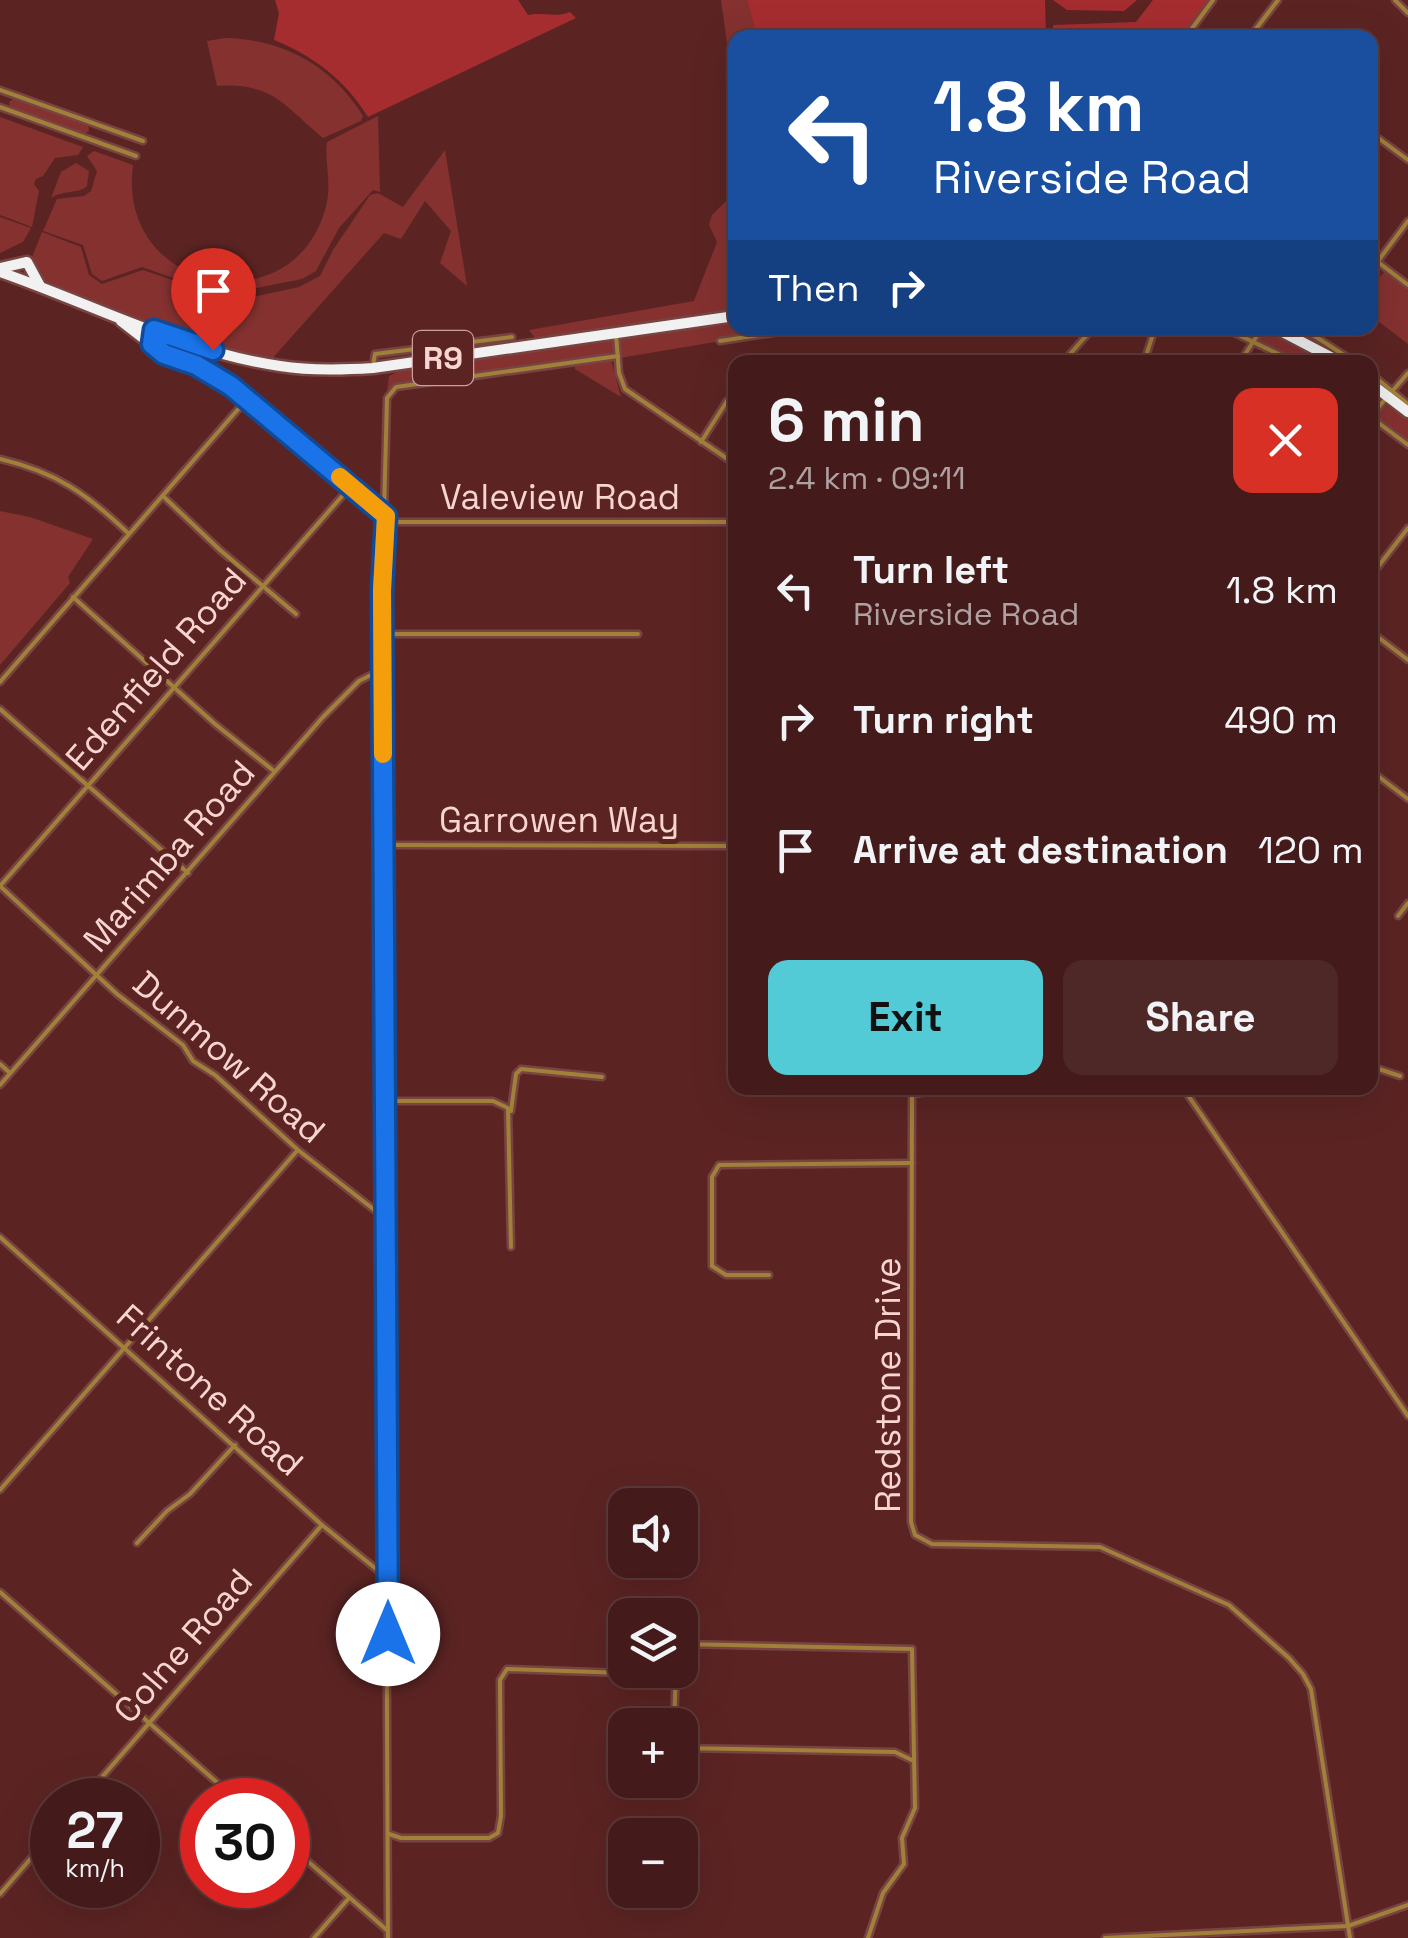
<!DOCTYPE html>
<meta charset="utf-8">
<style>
:root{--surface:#441b1a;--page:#4e2827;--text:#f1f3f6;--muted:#afa1a2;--line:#5c3939;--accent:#52cbd7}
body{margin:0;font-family:"Space Grotesk",sans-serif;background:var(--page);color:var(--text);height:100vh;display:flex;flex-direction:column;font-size:38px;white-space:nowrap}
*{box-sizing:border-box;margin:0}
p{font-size:32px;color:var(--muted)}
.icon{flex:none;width:55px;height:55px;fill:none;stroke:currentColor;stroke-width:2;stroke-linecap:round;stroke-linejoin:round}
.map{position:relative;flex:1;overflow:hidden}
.side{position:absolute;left:728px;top:355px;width:650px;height:740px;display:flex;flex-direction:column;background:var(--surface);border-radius:20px;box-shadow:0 10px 40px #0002,0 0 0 2px var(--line)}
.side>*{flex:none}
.hud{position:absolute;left:728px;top:30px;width:650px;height:305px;border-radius:20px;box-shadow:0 10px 40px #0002,0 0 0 2px var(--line);background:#1a4fa0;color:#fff;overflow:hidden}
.fabs{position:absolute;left:608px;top:1488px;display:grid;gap:20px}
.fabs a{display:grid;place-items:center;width:90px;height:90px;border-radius:20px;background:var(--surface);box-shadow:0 10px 40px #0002,0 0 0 2px var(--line);font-size:50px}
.speed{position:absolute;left:30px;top:1778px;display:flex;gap:20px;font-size:50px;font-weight:700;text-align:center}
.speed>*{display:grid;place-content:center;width:130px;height:130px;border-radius:50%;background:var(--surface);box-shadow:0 10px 40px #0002,0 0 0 2px var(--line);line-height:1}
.speed small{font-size:25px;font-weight:400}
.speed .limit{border:15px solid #d22;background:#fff;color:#111}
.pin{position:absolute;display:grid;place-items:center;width:85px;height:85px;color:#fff;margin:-102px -42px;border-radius:50% 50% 50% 0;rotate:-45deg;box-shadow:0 0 10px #0007}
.pin .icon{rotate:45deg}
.me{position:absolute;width:110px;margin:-55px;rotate:0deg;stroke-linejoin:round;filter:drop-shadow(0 0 8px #0008)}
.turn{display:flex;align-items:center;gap:35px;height:210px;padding:0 40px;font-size:45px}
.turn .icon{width:130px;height:130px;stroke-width:2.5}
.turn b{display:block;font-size:70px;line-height:85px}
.then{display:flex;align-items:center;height:95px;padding:0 40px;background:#0003;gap:20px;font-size:38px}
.round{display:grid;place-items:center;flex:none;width:105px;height:105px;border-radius:20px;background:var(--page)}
.head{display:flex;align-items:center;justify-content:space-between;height:170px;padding:0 40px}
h1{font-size:60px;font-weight:700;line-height:75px}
.primary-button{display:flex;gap:20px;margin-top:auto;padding:20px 40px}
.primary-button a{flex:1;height:115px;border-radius:20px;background:var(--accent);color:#111;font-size:40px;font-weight:700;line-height:115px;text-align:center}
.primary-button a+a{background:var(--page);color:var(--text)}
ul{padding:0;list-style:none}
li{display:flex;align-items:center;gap:30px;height:130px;padding:0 40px}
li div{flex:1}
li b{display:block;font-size:38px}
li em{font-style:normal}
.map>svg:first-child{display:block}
.green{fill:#843130}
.forest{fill:#a52d30}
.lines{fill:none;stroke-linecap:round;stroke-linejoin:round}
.street-casing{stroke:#774442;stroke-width:9}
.highway-casing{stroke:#774442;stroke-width:15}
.street{stroke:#a1803a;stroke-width:4}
.highway{stroke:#f1f1f1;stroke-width:10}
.route-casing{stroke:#114b97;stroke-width:25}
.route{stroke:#1a73e8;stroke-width:18}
.slow{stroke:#f59e0b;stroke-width:18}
.labels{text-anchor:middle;stroke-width:10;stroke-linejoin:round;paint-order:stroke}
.shield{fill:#5b2423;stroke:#caa09d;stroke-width:2.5}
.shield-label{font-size:32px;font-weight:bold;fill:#f9d5d1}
.street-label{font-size:35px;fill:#f9d5d1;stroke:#5b2423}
</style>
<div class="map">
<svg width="1408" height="1938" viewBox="0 0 1408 1938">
<rect width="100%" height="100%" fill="#5b2423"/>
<g class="green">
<polygon points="721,0 747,0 757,37 735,38 735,101"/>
<path d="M225 38C283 39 332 66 363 116L361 121 323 138C285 107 273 82 217 86L207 41Z"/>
<polygon points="13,99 88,124 89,131 83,135 10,108 9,102"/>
<path d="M378 116 380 192 373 190 339 228 316 271 302 279 222 295 142 267 102 281 92 274 83 245 43 231 57 199 84 196 91 191 97 171 87 156 94 151 133 165C116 293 292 326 325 210 333 184 324 164 327 142Z"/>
<polygon points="0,117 83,147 78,155 55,158 43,176 36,179 34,184 39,191 32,227 0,215"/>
<polygon points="445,150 467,286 440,263 451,231 425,201 401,239 384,233 270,361 220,349 45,286 31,260 42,232 81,247 89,275 102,284 143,270 234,301 299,287 320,276 333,250 370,195 378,193 403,207"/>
<path d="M76 163 89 171 87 186C79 194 63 190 51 198L61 172Z"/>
<polygon points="735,171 735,311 538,342 529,330 694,301 717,242 709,225 712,215 727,200"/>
<polygon points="0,217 31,228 23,242 0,253"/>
<polygon points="1384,272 1408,290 1408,344 1370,315 1370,290"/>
<polygon points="735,320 735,328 798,328 620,358 618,342 621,338"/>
<polygon points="1267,329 1329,362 1297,362 1258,342"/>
<polygon points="606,340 612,341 615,347 610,356 395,386 387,392 389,376 401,370"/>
<polygon points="611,360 621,397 575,369 575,366"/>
<polygon points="1386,405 1408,420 1408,443 1373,418"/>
<polygon points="0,511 30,517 93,539 68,577 70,583 0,665"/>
</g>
<g class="forest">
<path d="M275 0H518L528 15C543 12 557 18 570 12L576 18 368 117C346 81 314 56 274 40L279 13Z"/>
<polygon points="747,0 1045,0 1046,37 757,37"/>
<polygon points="1053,0 1137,0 1124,11 1067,10"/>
<polygon points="1153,0 1209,0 1182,37 1053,37 1053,25 1136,22"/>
</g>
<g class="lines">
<defs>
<g id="street">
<polyline points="1395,0 1408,13"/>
<polyline points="1185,38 1213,0"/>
<polyline points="1249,38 1278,0"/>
<polyline points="0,90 143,141"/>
<polyline points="0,107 136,156"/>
<polyline points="1370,132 1408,160"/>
<polyline points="1370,256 1408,285"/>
<polyline points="1378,261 1408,221"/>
<polyline points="1224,328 1295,362"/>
<polyline points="1302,328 1355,362"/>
<path d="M153 332 152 345C170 362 204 367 228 384 284 424 332 473 386 516"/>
<polyline points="616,334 619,373 625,389 735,464"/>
<polyline points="720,341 805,328"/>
<polyline points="1063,362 1093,328"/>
<polyline points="1144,362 1155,328"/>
<polyline points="1240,362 1262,328"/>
<polyline points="373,365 375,354 512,337"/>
<polyline points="1370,373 1408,404"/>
<polyline points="1370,417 1408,373"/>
<polyline points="1372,418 1408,445"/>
<polyline points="701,442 727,401 735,396"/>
<path d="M0 459C56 472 87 494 128 533"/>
<polyline points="163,496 220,550 296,614"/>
<polyline points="385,522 735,522"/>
<polyline points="1370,577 1408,528"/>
<polyline points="73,597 215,724 274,771"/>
<polyline points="1370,631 1408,660"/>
<polyline points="383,634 638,634"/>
<polyline points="0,682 247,399"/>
<polyline points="0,709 188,873"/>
<polyline points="1370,770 1408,799"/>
<polyline points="385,845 735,846"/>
<polyline points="0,886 351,486"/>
<polyline points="1,887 117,994 183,1045 193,1061 215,1075 298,1150 386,1219"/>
<polyline points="1398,916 1408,903"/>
<polyline points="0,1064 10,1073"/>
<polyline points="1370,1066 1400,1076"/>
<polyline points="0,1085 323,717 359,681 381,670"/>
<polyline points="912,1088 911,1522 915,1535 932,1544 1100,1547 1229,1605 1289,1658 1303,1674 1311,1689 1350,1938"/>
<polyline points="1183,1088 1408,1416"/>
<polyline points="914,1094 954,1088"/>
<polyline points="385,1101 493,1101 508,1108 511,1247"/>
<polyline points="511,1111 516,1074 521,1069 602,1077"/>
<polyline points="0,1237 322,1525 386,1577"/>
<polyline points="769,1275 726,1275 712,1266 712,1177 719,1165 912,1163"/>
<polyline points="0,1490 296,1152"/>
<polyline points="137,1543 167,1511 190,1494 235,1445"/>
<polyline points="0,1592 237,1800"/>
<polyline points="680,1644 912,1649 915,1808 902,1838 904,1864 883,1893 868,1938"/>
<polyline points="659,1670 676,1672"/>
<polyline points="674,1725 676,1670"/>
<polyline points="680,1748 895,1752 914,1761"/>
<polyline points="82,1800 322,1525"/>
<polyline points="389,1834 401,1838 489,1838 498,1833 501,1816 500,1680 507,1669 624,1673 631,1670"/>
<polyline points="288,1844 388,1931"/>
<polyline points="0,1894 52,1834"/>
<polyline points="314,1938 349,1898"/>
<polyline points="388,1938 382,590 387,398 396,387 618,356"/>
<polyline points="1105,1938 1348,1926 1408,1905"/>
</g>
<g id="highway">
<polyline points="0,268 27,262 40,286"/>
<path d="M0 272C92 304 183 352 280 366 311 371 342 370 373 368L735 316"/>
<polyline points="121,321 152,345"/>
<polyline points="1275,328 1340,362"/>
<polyline points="1370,383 1408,412"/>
</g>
</defs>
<use href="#street" class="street-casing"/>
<use href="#highway" class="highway-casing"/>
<use href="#street" class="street"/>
<use href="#highway" class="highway"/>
</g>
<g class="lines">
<defs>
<polyline id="route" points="213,350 154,330 152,344 164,354 196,365 231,386 386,516 382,590 388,1634"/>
</defs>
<use href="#route" class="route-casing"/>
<use href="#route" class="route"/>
<polyline class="slow" points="340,477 386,516 382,590 383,754"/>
</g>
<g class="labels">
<rect class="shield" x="413" y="331" width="60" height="54" rx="8"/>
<g class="shield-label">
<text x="443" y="369">R9</text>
</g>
<g class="street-label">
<text x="560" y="509">Valeview Road</text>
<text transform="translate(156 669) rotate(-49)" y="12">Edenfield Road</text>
<text x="559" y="832">Garrowen Way</text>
<text transform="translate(169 856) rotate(-49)" y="12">Marimba Road</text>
<text transform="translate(229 1057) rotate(41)" y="12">Dunmow Road</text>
<text transform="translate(888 1385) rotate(-90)" y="12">Redstone Drive</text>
<text transform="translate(210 1390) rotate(42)" y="12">Frintone Road</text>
<text transform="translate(183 1646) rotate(-49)" y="12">Colne Road</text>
</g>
</g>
</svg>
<div class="fabs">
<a><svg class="icon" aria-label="sound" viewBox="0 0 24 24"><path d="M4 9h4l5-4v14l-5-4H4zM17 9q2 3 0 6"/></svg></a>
<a><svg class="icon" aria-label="layers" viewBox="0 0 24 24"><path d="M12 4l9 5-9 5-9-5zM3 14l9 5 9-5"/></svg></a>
<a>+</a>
<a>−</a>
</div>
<div class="speed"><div>27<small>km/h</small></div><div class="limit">30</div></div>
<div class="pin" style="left:213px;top:350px;background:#d93025"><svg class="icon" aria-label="arrive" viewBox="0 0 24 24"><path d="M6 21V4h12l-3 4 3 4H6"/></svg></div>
<svg class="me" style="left:388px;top:1634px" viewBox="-20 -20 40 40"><circle r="19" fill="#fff"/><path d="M0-13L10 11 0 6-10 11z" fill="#1a73e8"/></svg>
<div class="hud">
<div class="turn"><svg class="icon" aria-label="left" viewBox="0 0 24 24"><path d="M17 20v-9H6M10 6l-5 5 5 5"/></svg><div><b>1.8 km</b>Riverside Road</div></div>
<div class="then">Then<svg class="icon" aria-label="right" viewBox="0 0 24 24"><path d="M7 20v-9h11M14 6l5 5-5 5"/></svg></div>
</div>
<section class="side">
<div class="head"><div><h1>6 min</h1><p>2.4 km · 09:11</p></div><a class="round" style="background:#d93025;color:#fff"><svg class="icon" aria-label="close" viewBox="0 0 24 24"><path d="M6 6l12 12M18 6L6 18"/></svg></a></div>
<ul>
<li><svg class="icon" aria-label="left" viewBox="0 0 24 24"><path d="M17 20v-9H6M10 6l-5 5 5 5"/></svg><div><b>Turn left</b><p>Riverside Road</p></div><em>1.8 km</em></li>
<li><svg class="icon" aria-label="right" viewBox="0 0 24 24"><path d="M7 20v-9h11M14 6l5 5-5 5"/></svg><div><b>Turn right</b></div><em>490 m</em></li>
<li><svg class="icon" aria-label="arrive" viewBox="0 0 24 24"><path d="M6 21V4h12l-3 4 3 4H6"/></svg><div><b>Arrive at destination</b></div><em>120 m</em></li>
</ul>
<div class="primary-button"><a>Exit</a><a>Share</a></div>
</section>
</div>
